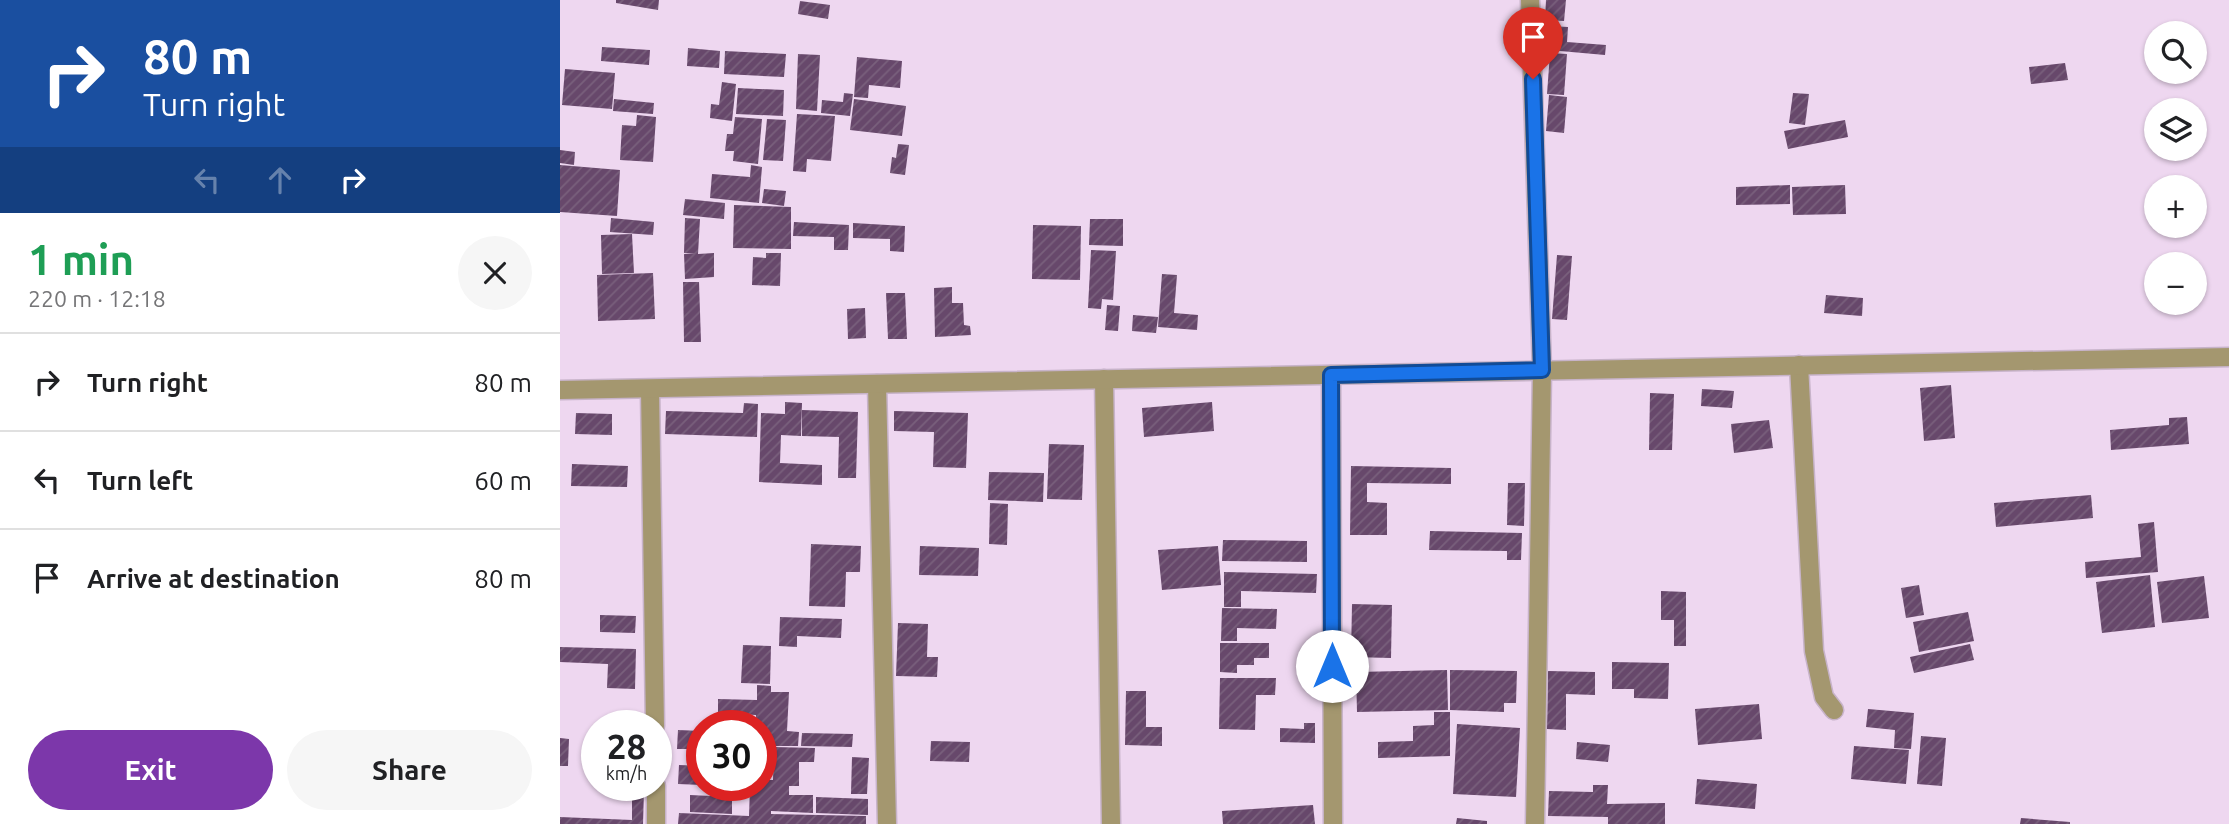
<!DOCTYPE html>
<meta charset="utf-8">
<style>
:root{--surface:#fff;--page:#f6f6f6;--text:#202124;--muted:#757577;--line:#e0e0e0;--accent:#7c37aa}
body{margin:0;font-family:Ubuntu,sans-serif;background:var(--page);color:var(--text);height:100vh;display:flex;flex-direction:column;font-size:26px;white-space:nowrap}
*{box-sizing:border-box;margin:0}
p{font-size:23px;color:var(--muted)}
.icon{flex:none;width:38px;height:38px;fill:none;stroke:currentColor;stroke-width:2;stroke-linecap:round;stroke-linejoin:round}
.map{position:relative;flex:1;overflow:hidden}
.panel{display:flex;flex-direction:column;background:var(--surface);width:560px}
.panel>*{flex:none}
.guide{background:#1a4fa0;color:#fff;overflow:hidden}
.buttons{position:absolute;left:1584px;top:21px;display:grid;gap:14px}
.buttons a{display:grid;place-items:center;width:63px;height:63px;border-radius:50%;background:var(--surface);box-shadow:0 2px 5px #0004;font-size:35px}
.speed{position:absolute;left:21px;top:710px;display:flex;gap:14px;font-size:35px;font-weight:700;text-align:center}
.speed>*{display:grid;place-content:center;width:91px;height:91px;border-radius:50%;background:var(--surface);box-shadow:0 2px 5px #0004;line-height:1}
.speed small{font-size:18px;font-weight:400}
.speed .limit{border:10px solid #d22;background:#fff;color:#111}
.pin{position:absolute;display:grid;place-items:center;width:60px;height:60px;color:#fff;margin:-72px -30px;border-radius:50% 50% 50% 0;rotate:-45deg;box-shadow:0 0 7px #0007}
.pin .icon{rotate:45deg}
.me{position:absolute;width:77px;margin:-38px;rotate:0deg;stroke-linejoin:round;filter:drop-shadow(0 0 5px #0008)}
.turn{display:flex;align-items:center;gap:24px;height:147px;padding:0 28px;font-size:32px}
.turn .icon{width:91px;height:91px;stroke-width:2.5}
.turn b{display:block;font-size:49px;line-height:60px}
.lanes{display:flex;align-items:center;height:66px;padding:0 28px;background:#0003;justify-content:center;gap:35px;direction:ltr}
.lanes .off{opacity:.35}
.round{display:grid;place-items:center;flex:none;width:74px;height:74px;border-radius:37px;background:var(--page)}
.summary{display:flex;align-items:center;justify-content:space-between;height:119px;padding:0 28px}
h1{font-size:42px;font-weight:600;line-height:52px;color:#1e9e55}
.action{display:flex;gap:14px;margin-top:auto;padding:14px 28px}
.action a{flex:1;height:80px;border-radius:42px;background:var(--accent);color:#fff;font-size:28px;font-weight:600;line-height:80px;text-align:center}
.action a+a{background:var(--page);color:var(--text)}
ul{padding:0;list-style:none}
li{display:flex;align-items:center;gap:21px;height:98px;padding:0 28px;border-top:2px solid var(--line)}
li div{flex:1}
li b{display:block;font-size:26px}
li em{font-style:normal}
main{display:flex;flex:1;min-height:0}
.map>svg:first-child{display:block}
.building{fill:url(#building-hatch)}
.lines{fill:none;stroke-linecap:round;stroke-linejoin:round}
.minor-casing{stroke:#c7b3c9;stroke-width:21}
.minor{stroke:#a4976f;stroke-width:18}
.route-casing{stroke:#114b97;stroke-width:18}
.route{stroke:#1a73e8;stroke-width:12}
</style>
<main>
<section class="panel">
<div class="guide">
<div class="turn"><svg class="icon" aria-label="right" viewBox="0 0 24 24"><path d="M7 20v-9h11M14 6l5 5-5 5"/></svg><div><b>80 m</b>Turn right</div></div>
<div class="lanes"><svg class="icon off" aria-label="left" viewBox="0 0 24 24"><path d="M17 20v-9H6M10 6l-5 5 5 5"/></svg><svg class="icon off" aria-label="ahead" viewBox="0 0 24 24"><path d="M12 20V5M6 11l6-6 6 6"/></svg><svg class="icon" aria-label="right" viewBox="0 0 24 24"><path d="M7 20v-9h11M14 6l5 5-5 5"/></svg></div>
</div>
<div class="summary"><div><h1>1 min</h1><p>220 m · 12:18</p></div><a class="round"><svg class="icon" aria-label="close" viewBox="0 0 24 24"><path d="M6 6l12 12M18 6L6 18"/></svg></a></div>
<ul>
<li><svg class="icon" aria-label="right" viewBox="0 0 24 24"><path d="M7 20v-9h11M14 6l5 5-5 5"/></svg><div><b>Turn right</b></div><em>80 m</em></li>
<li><svg class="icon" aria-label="left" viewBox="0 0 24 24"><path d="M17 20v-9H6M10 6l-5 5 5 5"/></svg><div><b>Turn left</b></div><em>60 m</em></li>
<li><svg class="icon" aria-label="arrive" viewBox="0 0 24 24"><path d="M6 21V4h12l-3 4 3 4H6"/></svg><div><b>Arrive at destination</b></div><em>80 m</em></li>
</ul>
<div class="action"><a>Exit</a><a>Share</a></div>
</section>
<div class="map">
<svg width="1669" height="824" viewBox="0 0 1669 824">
<defs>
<pattern id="building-hatch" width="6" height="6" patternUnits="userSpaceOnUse" patternTransform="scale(1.75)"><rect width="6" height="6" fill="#67486b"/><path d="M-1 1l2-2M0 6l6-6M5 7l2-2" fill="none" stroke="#79607c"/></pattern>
</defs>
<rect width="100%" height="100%" fill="#eed7f0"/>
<g class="building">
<polygon points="56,0 99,0 98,10 56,3"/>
<polygon points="986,0 1006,0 1004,21 985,20"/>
<polygon points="240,1 270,5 268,19 238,14"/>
<polygon points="991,26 1008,27 1007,42 1046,45 1045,55 989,50"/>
<polygon points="42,47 90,50 89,65 41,61"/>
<polygon points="128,48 160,51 159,68 127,66"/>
<polygon points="165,51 226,54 224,77 164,74"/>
<polygon points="990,53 1007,54 1004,95 987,94"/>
<polygon points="238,54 260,55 257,111 236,109"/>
<polygon points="297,57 342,61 340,88 309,85 308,98 294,97"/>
<polygon points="1505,63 1508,80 1471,84 1469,67"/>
<polygon points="5,69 55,73 52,109 2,105"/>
<polygon points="162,82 176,84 172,121 150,118 151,104 159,105"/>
<polygon points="178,88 224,90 223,116 176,114"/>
<polygon points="284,93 293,94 290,116 261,113 262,100 283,102"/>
<polygon points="1233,93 1249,94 1245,125 1229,123"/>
<polygon points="989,95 1007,97 1004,133 986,131"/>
<polygon points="54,99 94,103 93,114 53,111"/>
<polygon points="294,99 346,106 342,136 290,130"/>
<polygon points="237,114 275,116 271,161 247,159 246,172 233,171"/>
<polygon points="77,115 96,117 93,162 60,160 62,125 76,126"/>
<polygon points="175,117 202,119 198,164 173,161 174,151 165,151 167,134 173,134"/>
<polygon points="207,119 226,120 223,161 203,160"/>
<polygon points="1285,120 1288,137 1228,149 1224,131"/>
<polygon points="338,144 349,145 345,175 330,173 332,157 336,158"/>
<polygon points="0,150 15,152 14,165 0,163"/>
<polygon points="0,165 60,170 57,216 0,212"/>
<polygon points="191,165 202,167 199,203 150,198 152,174 190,177"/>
<polygon points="1230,185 1230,204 1176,205 1176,187"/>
<polygon points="1285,185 1286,214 1233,215 1232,187"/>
<polygon points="204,189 226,191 224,206 202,203"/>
<polygon points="125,199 165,203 164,219 123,215"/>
<polygon points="174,205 231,207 231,249 173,248"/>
<polygon points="51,218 94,222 93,235 50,232"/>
<polygon points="125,218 140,219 138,254 154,253 154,277 125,279 124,254 135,254 124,253"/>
<polygon points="530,219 563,219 563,246 529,245"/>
<polygon points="234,222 289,225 288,250 274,250 274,237 233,236"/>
<polygon points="293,223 345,226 344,252 330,251 330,239 293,238"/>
<polygon points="473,225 521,226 520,280 472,279"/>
<polygon points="72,234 74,273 42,274 41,235"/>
<polygon points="531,250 556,251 553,300 542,299 541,309 528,308"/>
<polygon points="206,253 221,253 220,286 192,285 193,257 206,258"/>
<polygon points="997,255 1012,256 1007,320 992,319"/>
<polygon points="93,273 95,319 38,321 37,275"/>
<polygon points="602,274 617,275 614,313 638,315 637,330 598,327"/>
<polygon points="123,282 139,282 141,342 124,342"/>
<polygon points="392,287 392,303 403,303 404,325 410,326 411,335 375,337 374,288"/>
<polygon points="326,293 345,293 347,339 328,339"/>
<polygon points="1266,295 1303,298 1302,316 1264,313"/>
<polygon points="547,305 560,306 558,331 545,330"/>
<polygon points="305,308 306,338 288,339 287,309"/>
<polygon points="573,315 598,317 596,333 572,331"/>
<polygon points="1391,385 1395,438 1364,441 1360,388"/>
<polygon points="1142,389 1174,391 1172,408 1141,406"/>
<polygon points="1090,393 1114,394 1112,450 1089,450"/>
<polygon points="225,402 242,403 241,436 221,435 220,463 262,465 262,485 199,482 201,413 225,414"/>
<polygon points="652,402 654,431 584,437 582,408"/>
<polygon points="184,403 198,404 197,437 105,434 106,411 183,413"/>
<polygon points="242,410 298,412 296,478 278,478 279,437 242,436"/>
<polygon points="334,411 408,413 406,468 373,467 374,432 334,431"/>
<polygon points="16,413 52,414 52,435 15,434"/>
<polygon points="1627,417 1629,444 1551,450 1550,430 1609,425 1609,418"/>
<polygon points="1209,420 1213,448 1174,453 1171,424"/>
<polygon points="489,444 524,445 522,500 487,499"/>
<polygon points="12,464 68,466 67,487 11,486"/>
<polygon points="791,466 891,468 891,484 807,483 807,502 827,503 827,535 790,535"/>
<polygon points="429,472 484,473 483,502 428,500"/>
<polygon points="948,483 965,483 964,526 947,525"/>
<polygon points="1531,495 1533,518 1436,527 1434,503"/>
<polygon points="430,503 448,504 447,545 429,544"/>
<polygon points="1594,522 1598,572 1526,578 1525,562 1581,557 1578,524"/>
<polygon points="870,531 962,533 961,560 947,560 947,551 869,550"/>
<polygon points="663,540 747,541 747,562 662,561"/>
<polygon points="251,544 301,546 300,572 286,572 285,607 249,606"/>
<polygon points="360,546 419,548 418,576 359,575"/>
<polygon points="658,546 661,585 602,590 598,550"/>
<polygon points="664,572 757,574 756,593 681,591 681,607 664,607"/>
<polygon points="1590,575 1595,627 1542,633 1536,582"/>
<polygon points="1644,576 1649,618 1602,623 1597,582"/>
<polygon points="1359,585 1364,615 1346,618 1341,588"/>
<polygon points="1101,591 1126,592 1126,646 1114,646 1114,620 1101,620"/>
<polygon points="792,604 832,605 831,658 791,657"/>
<polygon points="662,608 717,609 716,629 677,628 677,641 661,641"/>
<polygon points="1408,612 1414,641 1359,652 1353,622"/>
<polygon points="40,615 76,616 75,633 40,632"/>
<polygon points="220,617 282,619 281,638 237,636 237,647 219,646"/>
<polygon points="338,623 368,624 367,657 378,657 377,677 336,676"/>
<polygon points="660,643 709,643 709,658 694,658 694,665 677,665 677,673 660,672"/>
<polygon points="1410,644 1414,660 1354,673 1350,657"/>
<polygon points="183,645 211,646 210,684 181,683"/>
<polygon points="0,647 76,649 75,689 47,688 48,664 0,662"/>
<polygon points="1052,662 1109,663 1108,699 1074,698 1074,689 1052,689"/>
<polygon points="887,670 888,710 797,712 796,672"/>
<polygon points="890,670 957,671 956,703 944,703 944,712 890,710"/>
<polygon points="988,671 1035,672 1035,695 1006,694 1006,730 987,729"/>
<polygon points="660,678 716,678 715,695 696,695 695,730 659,729"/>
<polygon points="197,685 211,686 211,692 229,692 227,731 239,732 238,746 209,746 208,774 201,774 201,726 157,726 157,722 196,723 196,715 158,713 158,699 197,700"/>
<polygon points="566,691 586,691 586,727 602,727 602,746 565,745"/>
<polygon points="1199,704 1202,739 1138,745 1135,709"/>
<polygon points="1308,709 1354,713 1351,749 1334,748 1335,730 1306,727"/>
<polygon points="874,712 890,712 890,756 818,758 818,742 853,741 853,726 874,725"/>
<polygon points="744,723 755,723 755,743 720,742 720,728 744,729"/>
<polygon points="897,724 960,728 956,797 893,794"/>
<polygon points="118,730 142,731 142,749 117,749"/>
<polygon points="242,733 293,734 292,747 241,746"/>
<polygon points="1361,736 1386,738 1382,786 1357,784"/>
<polygon points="0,738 9,739 8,766 0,766"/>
<polygon points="371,741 410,742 409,762 370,761"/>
<polygon points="1017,742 1050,745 1048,762 1016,759"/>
<polygon points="1294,746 1349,750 1346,784 1291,779"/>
<polygon points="214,747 255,748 254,762 239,762 239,786 229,786 229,795 253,795 253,813 211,811 211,814 306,816 306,824 118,824 119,813 189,816 190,786 201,786 201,780 213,780"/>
<polygon points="292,757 309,758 307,794 291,794"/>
<polygon points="119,765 142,766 142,785 118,784"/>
<polygon points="1137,779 1197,784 1195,809 1135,804"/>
<polygon points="1033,785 1048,785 1047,804 1105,803 1105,824 1048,824 1048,817 988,816 989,791 1033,792"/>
<polygon points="72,790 84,790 83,824 0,824 0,817 72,820"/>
<polygon points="130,795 172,797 172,814 130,812"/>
<polygon points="256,797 308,799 308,815 256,813"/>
<polygon points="753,805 755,824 663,824 662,811"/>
<polygon points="897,818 927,821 927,824 896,824"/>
<polygon points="1461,818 1510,822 1510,824 1460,824"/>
</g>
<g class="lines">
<defs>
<g id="minor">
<polyline points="970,0 982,370 975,824"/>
<polyline points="1239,365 1254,651 1264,697 1274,710"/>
<polyline points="771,375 773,824"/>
<polyline points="544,379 551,824"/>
<polyline points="317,384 327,824"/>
<polyline points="90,389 95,726"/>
<polyline points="0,390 1669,357"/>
<polyline points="96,786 96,824"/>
</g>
</defs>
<use href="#minor" class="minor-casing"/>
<use href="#minor" class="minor"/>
</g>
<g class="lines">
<defs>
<polyline id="route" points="772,666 771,375 982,370 973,79"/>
</defs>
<use href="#route" class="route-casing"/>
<use href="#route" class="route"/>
</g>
</svg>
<div class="buttons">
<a><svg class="icon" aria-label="search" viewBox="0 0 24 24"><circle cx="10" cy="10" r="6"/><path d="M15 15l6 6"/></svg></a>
<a><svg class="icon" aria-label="layers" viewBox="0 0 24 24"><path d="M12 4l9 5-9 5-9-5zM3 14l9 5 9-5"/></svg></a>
<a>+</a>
<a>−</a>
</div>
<div class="speed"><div>28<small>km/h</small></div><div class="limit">30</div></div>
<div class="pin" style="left:973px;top:79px;background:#d93025"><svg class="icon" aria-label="arrive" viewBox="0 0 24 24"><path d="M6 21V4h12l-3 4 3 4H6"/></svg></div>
<svg class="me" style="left:772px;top:666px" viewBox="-20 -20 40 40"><circle r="19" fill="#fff"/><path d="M0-13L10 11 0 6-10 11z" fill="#1a73e8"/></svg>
</div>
</main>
